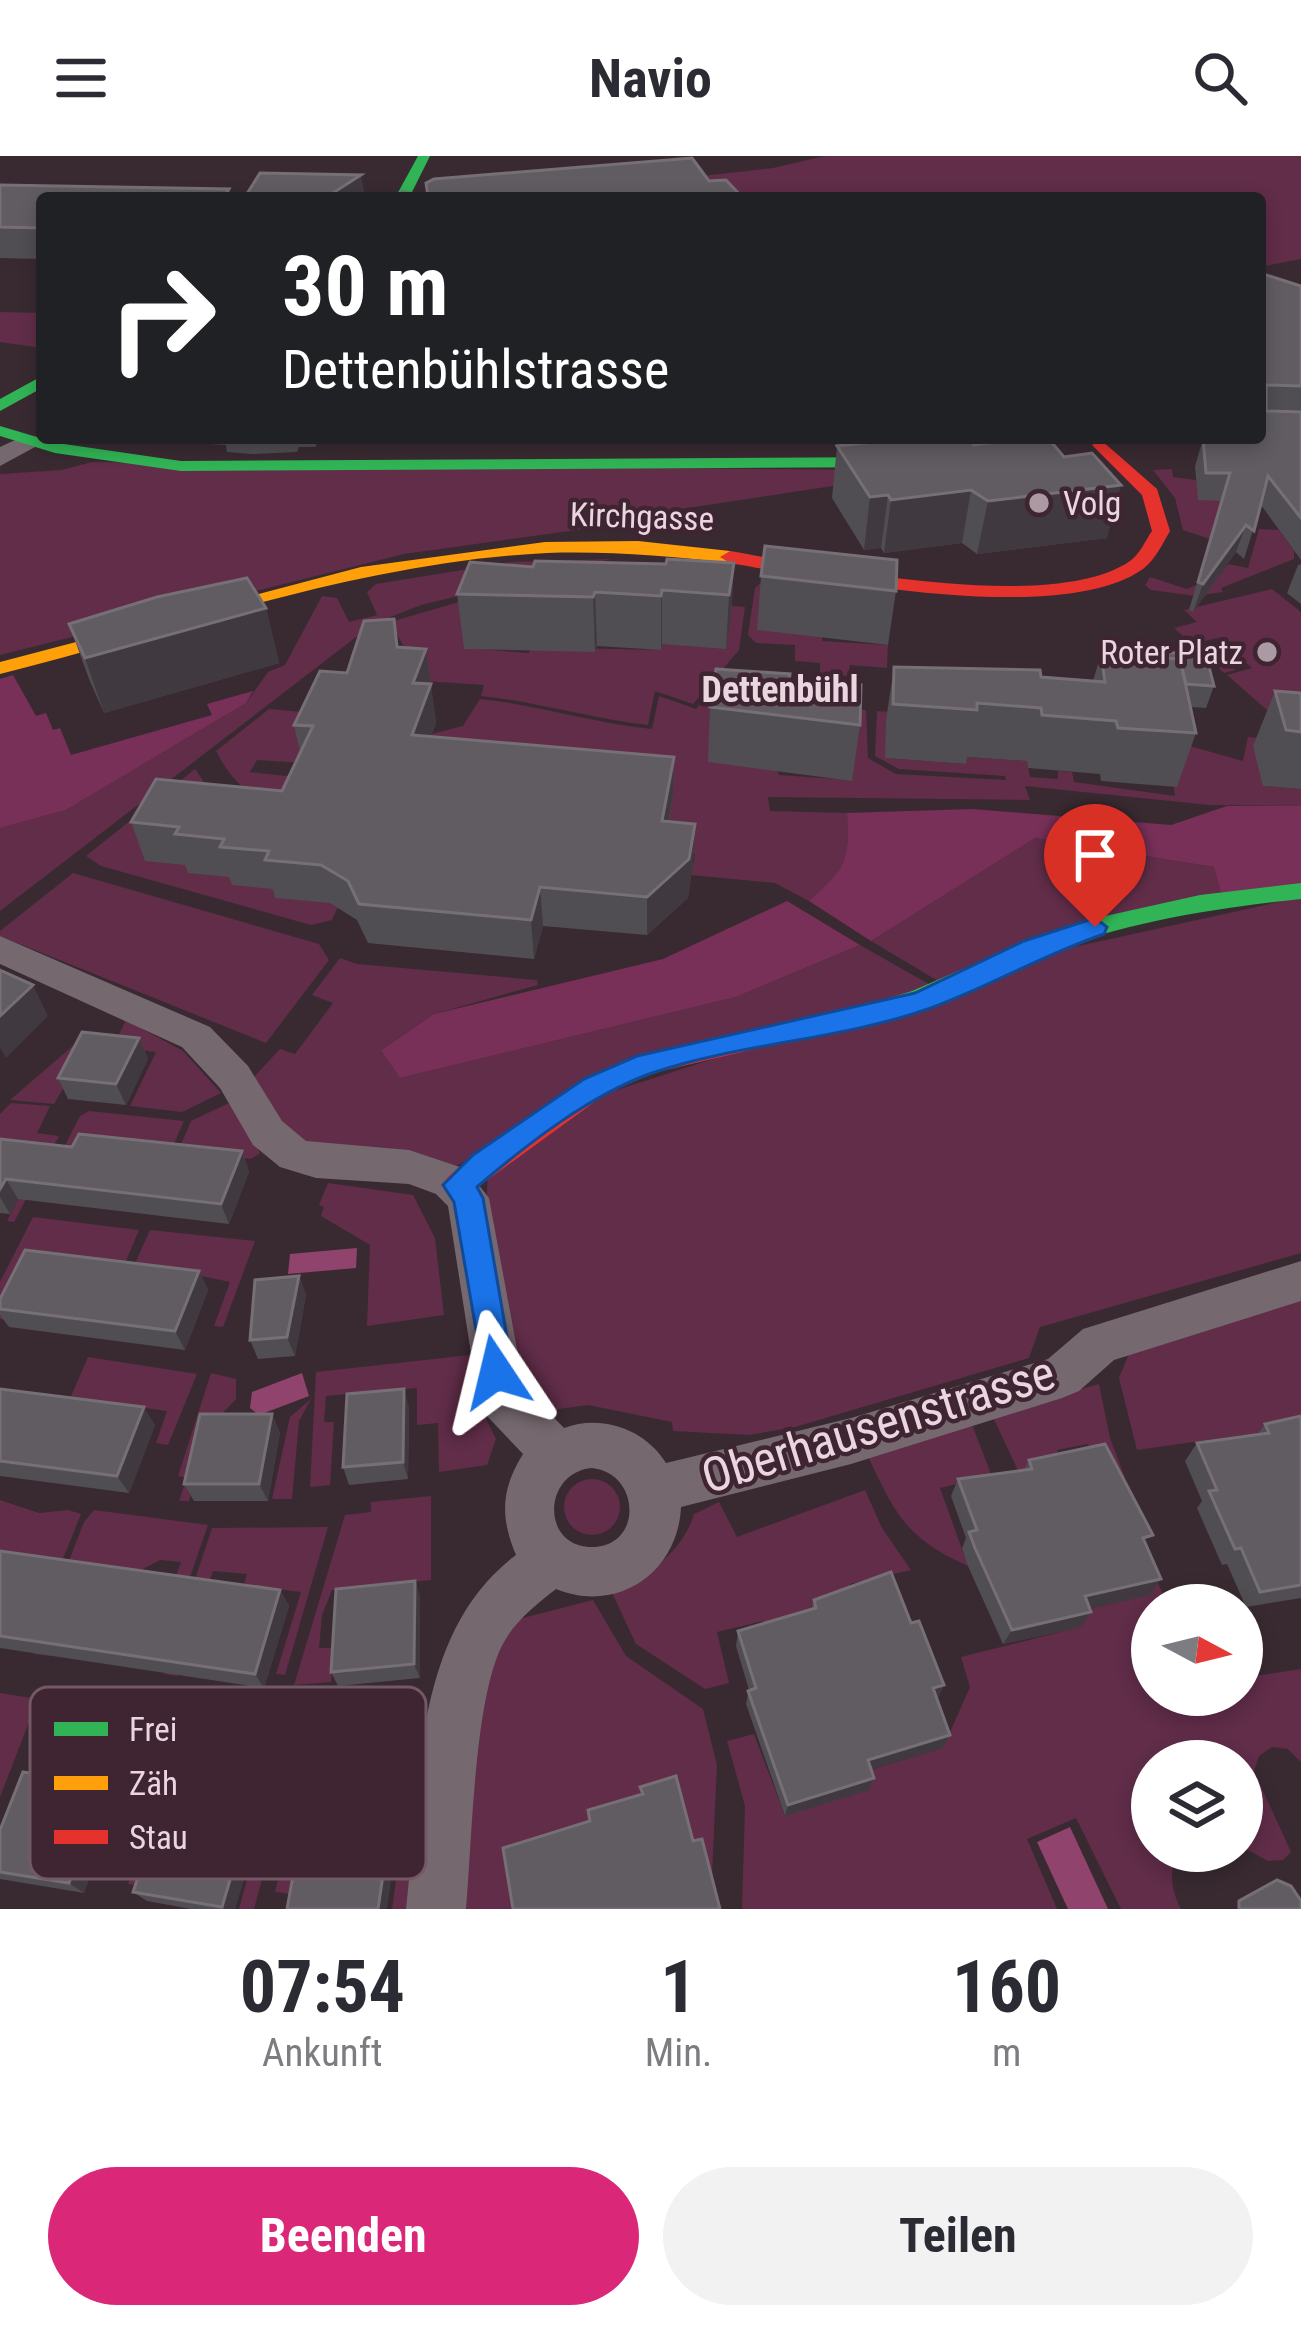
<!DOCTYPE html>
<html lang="de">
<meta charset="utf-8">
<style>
:root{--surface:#fff;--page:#f2f2f3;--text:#2b2b33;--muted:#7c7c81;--accent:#db2777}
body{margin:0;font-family:"Roboto Condensed",sans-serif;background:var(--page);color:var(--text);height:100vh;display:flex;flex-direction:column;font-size:45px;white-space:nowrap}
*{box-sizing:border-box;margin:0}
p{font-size:39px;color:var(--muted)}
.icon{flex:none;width:66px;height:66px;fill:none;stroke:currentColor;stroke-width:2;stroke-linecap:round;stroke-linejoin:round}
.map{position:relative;height:1753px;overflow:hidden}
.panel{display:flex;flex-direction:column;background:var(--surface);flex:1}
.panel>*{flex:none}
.guide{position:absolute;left:36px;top:36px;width:1230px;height:252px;border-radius:12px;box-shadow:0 6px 18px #0003;background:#202124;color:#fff;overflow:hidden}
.needle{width:78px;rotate:97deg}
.fabs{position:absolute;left:1131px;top:1428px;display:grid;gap:24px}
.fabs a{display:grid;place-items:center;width:132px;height:132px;border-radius:50%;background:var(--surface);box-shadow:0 6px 18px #0003;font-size:60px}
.pin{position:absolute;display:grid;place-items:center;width:102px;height:102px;color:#fff;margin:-123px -51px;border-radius:50% 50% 50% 0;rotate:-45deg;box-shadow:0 0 12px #0007}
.pin .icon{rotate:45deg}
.me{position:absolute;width:132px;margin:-66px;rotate:350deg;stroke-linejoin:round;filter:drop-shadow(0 0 9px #0008)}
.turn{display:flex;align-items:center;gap:42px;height:252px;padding:0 48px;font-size:54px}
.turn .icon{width:156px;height:156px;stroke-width:2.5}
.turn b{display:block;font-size:84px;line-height:102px}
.eta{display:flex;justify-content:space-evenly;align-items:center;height:204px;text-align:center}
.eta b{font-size:72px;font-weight:700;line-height:84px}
.action{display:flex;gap:24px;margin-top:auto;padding:24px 48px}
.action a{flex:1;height:138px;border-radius:72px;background:var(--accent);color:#fff;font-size:48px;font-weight:700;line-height:138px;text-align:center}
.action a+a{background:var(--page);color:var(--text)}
header{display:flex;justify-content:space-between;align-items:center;height:156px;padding:0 48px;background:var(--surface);font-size:54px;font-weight:700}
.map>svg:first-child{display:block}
.green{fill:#612d49}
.forest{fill:#783058}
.water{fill:#8f436d}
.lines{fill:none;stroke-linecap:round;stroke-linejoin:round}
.street{fill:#75696f;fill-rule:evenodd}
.fast{fill:#30b455;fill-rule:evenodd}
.slow{fill:#ff9f0a;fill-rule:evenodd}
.jam{fill:#e5322d;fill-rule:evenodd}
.wall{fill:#504d53}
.shaded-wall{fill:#40393f}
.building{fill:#605c62;stroke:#766f75;stroke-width:3}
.route{fill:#1a73e8;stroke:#114b97;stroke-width:3}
.poi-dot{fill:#ab9aa2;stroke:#3f2431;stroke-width:4.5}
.labels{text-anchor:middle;stroke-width:9;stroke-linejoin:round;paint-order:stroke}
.far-poi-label{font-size:33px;fill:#e9d6df;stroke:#3f2431;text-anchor:start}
.far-street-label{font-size:33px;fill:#e9d6df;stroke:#3f2431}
.far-neighbourhood-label{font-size:36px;font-weight:bold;fill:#e9d6df;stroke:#3f2431}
.near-street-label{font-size:48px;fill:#e9d6df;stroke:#3f2431}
.key{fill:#3f2431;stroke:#725965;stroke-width:3}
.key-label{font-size:33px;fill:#e9d6df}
</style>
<header><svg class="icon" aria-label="menu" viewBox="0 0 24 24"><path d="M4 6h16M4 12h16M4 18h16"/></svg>Navio<svg class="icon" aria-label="search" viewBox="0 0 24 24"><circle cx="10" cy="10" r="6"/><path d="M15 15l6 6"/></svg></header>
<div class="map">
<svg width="1301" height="1753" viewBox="0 0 1301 1753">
<rect width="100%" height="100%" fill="#392a31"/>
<g class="green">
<polygon points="825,0 1301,0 1301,103 1260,111 1260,42 717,42 693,21 773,12"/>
<polygon points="0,156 42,157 42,192 0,186"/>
<polygon points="92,306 863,314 866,325 654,357 656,363 404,398 0,499 0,318 62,314"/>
<polygon points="1172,313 1173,321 1196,324 1230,345 1210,383 1183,374 1175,342 1153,314"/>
<polygon points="1259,373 1279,374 1294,395 1294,403 1221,432 1223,436 1195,440 1151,434 1145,429 1150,421 1187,433 1220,419 1228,408 1248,412"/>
<polygon points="611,403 421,449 373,468 0,755 0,672 66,654 246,547 268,516 285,509 322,440 337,442 349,466 377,459 367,436 376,428 511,406"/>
<polygon points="765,423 822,479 822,485 888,489 887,512 850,509 848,520 820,518 820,507 795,505 795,489 756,487 748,479 755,432"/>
<path d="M521 428 464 492 529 497 531 491 660 494 677 446 745 451 739 494 693 548 655 535 648 569C591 563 538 546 481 540L484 529 411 524 407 496 390 466Z"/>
<polygon points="1272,433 1301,456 1301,546 1268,555 1227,519 1252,512 1217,482 1204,485 1235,514 1224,517 1174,472 1197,466 1184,454"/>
<path d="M659 540 696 553 701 547 758 561 779 619 851 624 795 549 866 554 868 602 896 618 1006 624 1005 620 899 613 875 600 877 555 944 560 886 564V602L965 608V601L1027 605 1030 621 1058 623V615L1072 616 1074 626 1175 640 1168 584 1243 605 1248 581 1301 585 1263 630 1301 633V650L1209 649 1025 630 1030 644 768 641 770 655 847 657C850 708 846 712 809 745L775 727 691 719 695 698 678 696 402 594 432 578 463 570 480 543C539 549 593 567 652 573Z"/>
<path d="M269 553 325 558 303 607 257 604 250 616 315 623 296 665C259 643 236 635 216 595Z"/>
<polygon points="195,613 206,629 363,696 332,764 311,769 101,710 86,700"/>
<polygon points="1035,682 1214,711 1221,737 943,828 871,785"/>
<polygon points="73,717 319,788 329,804 266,887 0,780 0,775"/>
<polygon points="1301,741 1301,1097 1040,1171 1029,1202 795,1271 749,1279 673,1275 672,1266 588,1249 544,1255 525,1247 485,1070 488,1016 592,942 1033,800"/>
<path d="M860 789 934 831 659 897 456 1010C407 992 330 1008 289 979 274 968 262 939 252 923L280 893 295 898 333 847 312 839 340 802 357 808 537 824 538 829 434 858 382 893 400 922 736 841Z"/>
<polygon points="126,864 183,895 221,937 182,956 130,950 156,896 113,891"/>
<polygon points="75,888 88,890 54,948 10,944"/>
<polygon points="11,947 50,950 37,977 59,980 14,1066 7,1065 39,1002 0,986 0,958"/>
<polygon points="229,947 260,997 251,1003 178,995 191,965"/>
<polygon points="89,955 184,965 153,1035 37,1044 80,960"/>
<polygon points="328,1027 413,1039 435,1082 444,1159 367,1170 370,1089 321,1060 324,1051 319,1049"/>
<polygon points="33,1061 139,1074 123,1112 39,1096 5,1164 0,1163 0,1126"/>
<polygon points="150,1074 255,1085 223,1171 214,1170 230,1126 148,1109 137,1134 124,1132"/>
<polygon points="1301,1143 1301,1274 1252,1286 1242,1279 1137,1294 1119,1222 1130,1195"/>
<polygon points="470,1199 475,1241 496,1283 487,1309 439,1316 438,1267 417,1269 417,1232 326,1240 324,1266 334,1266 330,1329 310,1331 316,1216"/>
<polygon points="88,1201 197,1218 168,1289 156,1287 167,1255 86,1244 35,1324"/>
<polygon points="211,1217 236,1223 236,1243 216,1264 207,1264 189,1345 179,1345 187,1322 178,1320"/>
<polygon points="1099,1228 1110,1282 1138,1356 1111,1342 1088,1288 1057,1294 1063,1312 1021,1321 992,1259"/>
<polygon points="311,1243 299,1265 292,1343 272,1343 290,1261"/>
<path d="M971 1266 996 1331 969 1325 940 1332 968 1410C905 1382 894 1356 866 1296Z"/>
<circle cx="592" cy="1351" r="28"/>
<path d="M865 1334 882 1372 911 1414 850 1428 855 1446 770 1487 763 1465 717 1476 729 1527 705 1533 636 1488 612 1437C645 1424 684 1394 694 1358L719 1346 737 1381Z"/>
<polygon points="431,1340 431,1424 332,1434 322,1459 319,1492 333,1492 331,1526 294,1529 345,1359 371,1356 371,1346"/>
<polygon points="0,1344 39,1357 68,1354 81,1358 32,1480 21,1479 52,1401 0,1394"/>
<polygon points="94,1354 208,1369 165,1493 150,1491 181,1406 160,1404 141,1414 89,1407 51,1500 33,1498 84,1366"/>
<polygon points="328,1371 285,1519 276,1518 301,1436 244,1429 247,1418 213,1415 178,1520 164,1518 212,1372"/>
<path d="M1158 1427 1168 1449H1152V1539H1242V1522L1301 1513V1606L1288 1593 1272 1591 1259 1600 1254 1615 1291 1696 1283 1704 1268 1705 1242 1691V1605H1152V1695H1179C1168 1713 1171 1735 1181 1753H1121L1076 1662 1027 1683 1057 1753H742L745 1650 727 1585 754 1578 785 1660 868 1634 863 1616 943 1592 970 1531 961 1501 1080 1471 1075 1456 1149 1439Z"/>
<polygon points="593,1444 626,1500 703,1553 717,1609 712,1719 515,1753 449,1753 475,1529 511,1465"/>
<polygon points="0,1537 38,1543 0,1641"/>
<polygon points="51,1537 302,1573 254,1753 239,1753 271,1635 174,1622 139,1730 128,1728 165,1615 156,1614 145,1648 128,1646 137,1614 28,1597"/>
<polygon points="311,1590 431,1605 419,1753 392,1753 407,1644 310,1639 292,1738 275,1736"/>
</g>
<g class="forest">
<polygon points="13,519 36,560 46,557 53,574 60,572 71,599 212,559 207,548 253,535 246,547 66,654 0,672 0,523"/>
<path d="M1227 650H1301V729L1221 737 1214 711 1035 682 871 785 809 745C845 712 850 708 847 657L972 653 1171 669Z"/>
<polygon points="787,745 860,789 736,841 400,922 381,894 434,858 663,803"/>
</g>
<g class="water">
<polygon points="357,1092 356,1112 288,1118 290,1098"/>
<polygon points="302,1217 309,1240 259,1259 250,1252 252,1236"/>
<polygon points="1070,1671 1108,1753 1068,1753 1037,1686"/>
</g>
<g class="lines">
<g class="street">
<polygon points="26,279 35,281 38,286 35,291 0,310 0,291"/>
<path d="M0 780 210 871 248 910 282 965 306 985 409 994 466 1013 489 1042 524 1231 564 1272C601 1258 645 1273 666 1307L851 1262 1048 1203 1083 1173 1301 1105V1145L1114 1204 1079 1235 1062 1242 851 1308 681 1351C678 1417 617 1458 556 1433 537 1448 516 1464 504 1486 474 1538 472 1688 466 1753H406C420 1634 411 1477 516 1399 500 1361 501 1333 523 1298L485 1258 478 1242 448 1050 436 1038 409 1028 316 1022 280 1011 253 989 220 932 182 891 0 808ZM592 1312C641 1317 643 1391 592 1391 540 1391 543 1316 592 1312Z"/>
</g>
<g class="fast">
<polygon points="418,0 430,0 409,42 395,42"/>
<polygon points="42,220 42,232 0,255 0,243"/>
<polygon points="0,270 57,287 181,305 906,301 915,306 906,311 181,315 55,297 0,280"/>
<path d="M1301 727V743C1214 752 1127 766 1045 797 990 819 939 848 881 864L868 854 872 847 912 835 1027 785 1101 761 1200 739Z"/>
</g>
<path class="slow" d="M638 385 730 395 740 401 730 407C669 400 608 395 547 397 359 406 180 473 0 518V506L361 411 545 386Z"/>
<g class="jam">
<path d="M1101 284 1157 333 1170 375C1163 387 1155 404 1143 413 1061 471 826 424 730 407L720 401 730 395C821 411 1052 459 1130 405 1140 398 1145 385 1152 375L1142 339 1092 289Z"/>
<polygon points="881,844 890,847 894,854 890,861 653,917 604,939 468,1038 458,1041 448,1038 443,1029 448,1020 584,923 637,901"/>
</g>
</g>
<g class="wall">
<polygon points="0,29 229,33 231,42 42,42 42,103 0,102"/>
<polygon points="1260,117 1301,130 1301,404 1261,349 1244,403 1236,396 1193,456 1189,454 1221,345 1198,344 1195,310 1203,283 1260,282"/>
<polygon points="174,282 336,282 317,284 316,291 299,291 297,296 253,298 227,296 226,289 175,286"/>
<polygon points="830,282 949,282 953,286 974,289 1107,382 977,398 962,387 884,397 881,392 864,394 832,342 837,290"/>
<polygon points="734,407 731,461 726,493 662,488 661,494 597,490 595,496 464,493 457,438 533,411"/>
<polygon points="1301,408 1301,448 1287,437 1298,409"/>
<polygon points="761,420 896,435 888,489 757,474"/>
<polygon points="266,452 279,507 104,557 89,523 69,468"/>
<polygon points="398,491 426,493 436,567 431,580 674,601 673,639 669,666 695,668 693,706 688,742 647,779 543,770 534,803 368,787 357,764 330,747 275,742 273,733 232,729 229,721 188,717 185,709 145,705 131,666 282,635 300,596 294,569 347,517"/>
<polygon points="1161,496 1214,530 1206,552 1191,551 1196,577 1177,631 1101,625 1100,618 1028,612 1027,605 967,601 966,608 885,602 886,564 894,511 1093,525 1101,498 1159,502"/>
<polygon points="789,524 860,569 852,625 708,606 710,551"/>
<polygon points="1275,535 1301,537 1301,633 1263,630 1253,590"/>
<polygon points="139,882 148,903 126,949 68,943 58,922"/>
<polygon points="0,983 72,991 242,995 249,1016 229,1068 18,1043 10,1058 0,1057"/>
<polygon points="199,1115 208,1134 185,1194 9,1171 0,1159 0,1143"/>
<polygon points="299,1120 306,1139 295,1200 258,1203 250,1184"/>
<polygon points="0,1233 155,1269 129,1337 0,1320"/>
<polygon points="409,1251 408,1323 349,1329 343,1311"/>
<polygon points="1301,1260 1301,1442 1246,1451 1227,1408 1222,1409 1197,1352 1202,1345 1185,1305 1197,1287 1257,1279 1265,1268"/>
<polygon points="280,1276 268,1345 194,1345 184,1328"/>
<polygon points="1029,1304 1146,1390 1161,1423 1149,1439 1090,1452 1091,1456 1081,1471 1003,1488 967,1408 962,1392 966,1382 951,1340 958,1323 1024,1314"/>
<polygon points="0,1395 280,1434 289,1450 264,1532 0,1492"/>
<polygon points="415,1425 420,1441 420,1522 338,1530 331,1516"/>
<polygon points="814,1444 911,1467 944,1529 937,1543 950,1579 943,1592 871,1613 874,1622 869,1634 785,1660 746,1548 749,1534 736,1490 738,1475 811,1454"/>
<polygon points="119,1640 84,1737 0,1723 0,1674"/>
<polygon points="251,1653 261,1664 235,1753 191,1753 147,1745 133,1736"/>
</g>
<g class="shaded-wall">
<polygon points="361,19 365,42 325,42"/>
<polygon points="1121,329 1107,382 977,398 988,345"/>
<polygon points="971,334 962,387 884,397 891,344"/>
<polygon points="888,339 881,392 864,394 870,341"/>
<polygon points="1246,369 1236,396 1193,456 1203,428"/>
<polygon points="734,407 731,461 726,493 729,439"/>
<polygon points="662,434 662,488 661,494 661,440"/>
<polygon points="595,436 597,490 595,496 593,441"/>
<polygon points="266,452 279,507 104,557 85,502"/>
<polygon points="426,493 436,567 418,617 412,579 413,527"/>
<polygon points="674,601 673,639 662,704 662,665"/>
<polygon points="695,668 693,706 688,742 647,779 647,741"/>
<polygon points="540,731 543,770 534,803 531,764"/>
<polygon points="33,829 48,860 6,902 0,892 0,860"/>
<polygon points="139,882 148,903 126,949 116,928"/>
<polygon points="242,995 249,1016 229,1068 221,1048"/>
<polygon points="6,1023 18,1043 10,1058 0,1041 0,1033"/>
<polygon points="199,1115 208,1134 185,1194 175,1175"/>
<polygon points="299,1120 306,1139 295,1200 287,1181"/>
<polygon points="404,1233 409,1251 408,1323 403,1306"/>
<polygon points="144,1251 155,1269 129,1337 117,1320"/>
<polygon points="272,1258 280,1276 268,1345 259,1328"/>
<polygon points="1161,1423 1149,1439 1075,1456 1085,1440"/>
<polygon points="415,1425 420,1441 420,1522 414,1508"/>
<polygon points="280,1434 289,1450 264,1532 255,1518"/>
<polygon points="1091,1456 1081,1471 1003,1488 1012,1474"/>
<polygon points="944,1529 937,1543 933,1532"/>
<polygon points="950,1579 943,1592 863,1616 868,1604"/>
<polygon points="874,1622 869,1634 785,1660 788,1649"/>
<polygon points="105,1628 119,1640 84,1737 69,1727"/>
<polygon points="251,1653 261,1664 235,1753 224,1753 222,1751"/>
<polygon points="392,1658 399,1669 387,1753 378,1753"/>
</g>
<g class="building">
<polygon points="692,2 709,25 726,24 743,42 398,42 402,36 428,40 426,27 434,23"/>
<polygon points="260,17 361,19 325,42 245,41"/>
<polygon points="0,29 229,33 223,42 42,42 42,72 0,71"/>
<polygon points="1260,117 1301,130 1301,230 1266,229 1266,255 1301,256 1301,362 1268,320 1254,375 1246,369 1203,428 1198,426 1230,317 1206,317 1203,283 1260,282"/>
<polygon points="871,282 949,282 953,286 971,284 974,289 1030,282 1048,282 1064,301 1092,297 1121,329 988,345 971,334 891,344 888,339 870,341 837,290 874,286"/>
<polygon points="765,390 897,404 896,435 761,420"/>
<polygon points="667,403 734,407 729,439 662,434 661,440 595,436 593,441 457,438 470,406 533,411 535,405 666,408"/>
<polygon points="247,422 266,452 85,502 69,468 157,441"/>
<polygon points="394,463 397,491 426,493 413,527 431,528 412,579 674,601 662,665 695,668 689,703 647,741 540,731 531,764 359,748 348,725 321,709 265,704 269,695 220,691 224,683 175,678 179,671 131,666 156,623 282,635 313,570 294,569 320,515 347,517 364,465"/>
<polygon points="1161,496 1206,499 1214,530 1186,528 1180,503 1162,502"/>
<polygon points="1101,498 1180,503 1196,577 1118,572 1116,565 1042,559 1041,552 977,547 977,554 893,548 894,511 1040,514 1041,521 1105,526"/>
<polygon points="716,513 790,518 789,524 861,529 860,569 710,551"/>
<polygon points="1275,535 1301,537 1301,576 1286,574"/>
<polygon points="0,814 33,829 0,860"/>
<polygon points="82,876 139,882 116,928 58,922"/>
<polygon points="79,978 242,995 221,1048 6,1023 0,1033 0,983 72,991"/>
<polygon points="25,1094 199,1115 175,1175 0,1153 0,1143"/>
<polygon points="299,1120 287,1181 250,1184 255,1124"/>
<polygon points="0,1233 144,1251 117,1320 0,1305"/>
<polygon points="404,1233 403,1306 343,1311 347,1238"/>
<polygon points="200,1258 272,1258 259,1328 184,1328"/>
<polygon points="1301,1260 1301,1429 1260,1436 1241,1392 1235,1393 1209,1335 1217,1334 1197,1287 1269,1277 1265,1268"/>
<polygon points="1105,1288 1153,1379 1143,1382 1161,1423 1085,1440 1091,1456 1012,1474 975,1392 969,1376 977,1374 958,1323 1032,1313 1029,1304"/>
<polygon points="0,1395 280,1434 255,1518 0,1480"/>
<polygon points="891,1416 911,1467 919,1465 944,1529 933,1532 950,1579 868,1604 874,1622 788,1649 748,1535 756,1532 738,1475 816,1452 814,1444"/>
<polygon points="415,1425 414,1508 331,1516 336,1433"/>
<polygon points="23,1616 105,1628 69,1727 0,1716 0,1674"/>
<polygon points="676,1620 693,1685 702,1683 720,1753 513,1753 503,1692 590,1665 588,1654 643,1638 640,1631"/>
<polygon points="166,1639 251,1653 222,1751 133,1736"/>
<polygon points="305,1654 392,1658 378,1753 287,1753"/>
<polygon points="1277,1724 1291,1730 1301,1745 1301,1753 1239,1753 1239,1745"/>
</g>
<path class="route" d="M1095 762 1107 771 1104 778C1042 799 987 832 928 853 839 884 741 887 652 917 590 939 527 988 477 1031L483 1042 513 1216 508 1226 496 1231 485 1226 454 1046 443 1029 473 999 584 923 637 900 915 837 1024 785Z"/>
<g class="poi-dot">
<circle cx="1039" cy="347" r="12"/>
<circle cx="1267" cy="496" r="12"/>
</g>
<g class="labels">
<g class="far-poi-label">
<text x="1063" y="359">Volg</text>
<text x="1243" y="508" text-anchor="end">Roter Platz</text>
</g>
<g class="far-street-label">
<text transform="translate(642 360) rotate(2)" y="12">Kirchgasse</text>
</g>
<g class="far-neighbourhood-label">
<text x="780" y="546">Dettenbühl</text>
</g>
<g class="near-street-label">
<text transform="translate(878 1268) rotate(-17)" y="17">Oberhausenstrasse</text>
</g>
</g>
<rect x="30" y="1531" width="396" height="192" rx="18" class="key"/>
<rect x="54" y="1566" width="54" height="14" fill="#30b455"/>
<rect x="54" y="1620" width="54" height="14" fill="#ff9f0a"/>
<rect x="54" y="1674" width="54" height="14" fill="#e5322d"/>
<g class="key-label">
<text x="129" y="1585">Frei</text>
<text x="129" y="1639">Zäh</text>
<text x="129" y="1693">Stau</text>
</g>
</svg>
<div class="fabs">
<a><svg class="needle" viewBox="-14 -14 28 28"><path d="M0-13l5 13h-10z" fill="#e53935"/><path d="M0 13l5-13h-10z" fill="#7c7c81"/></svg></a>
<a><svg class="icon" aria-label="layers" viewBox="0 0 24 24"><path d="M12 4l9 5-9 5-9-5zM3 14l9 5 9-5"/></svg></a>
</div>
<div class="pin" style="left:1095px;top:771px;background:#d93025"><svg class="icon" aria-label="arrive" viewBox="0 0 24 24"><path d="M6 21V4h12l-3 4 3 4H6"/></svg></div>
<svg class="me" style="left:496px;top:1216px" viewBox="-20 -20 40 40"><path d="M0-17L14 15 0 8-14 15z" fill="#1a73e8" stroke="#fff" stroke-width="4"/></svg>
<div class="guide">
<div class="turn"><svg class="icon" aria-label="right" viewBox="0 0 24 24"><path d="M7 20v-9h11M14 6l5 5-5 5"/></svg><div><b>30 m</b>Dettenbühlstrasse</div></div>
</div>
</div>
<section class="panel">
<div class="eta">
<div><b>07:54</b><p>Ankunft</p></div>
<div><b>1</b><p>Min.</p></div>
<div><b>160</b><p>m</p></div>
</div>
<div class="action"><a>Beenden</a><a>Teilen</a></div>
</section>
